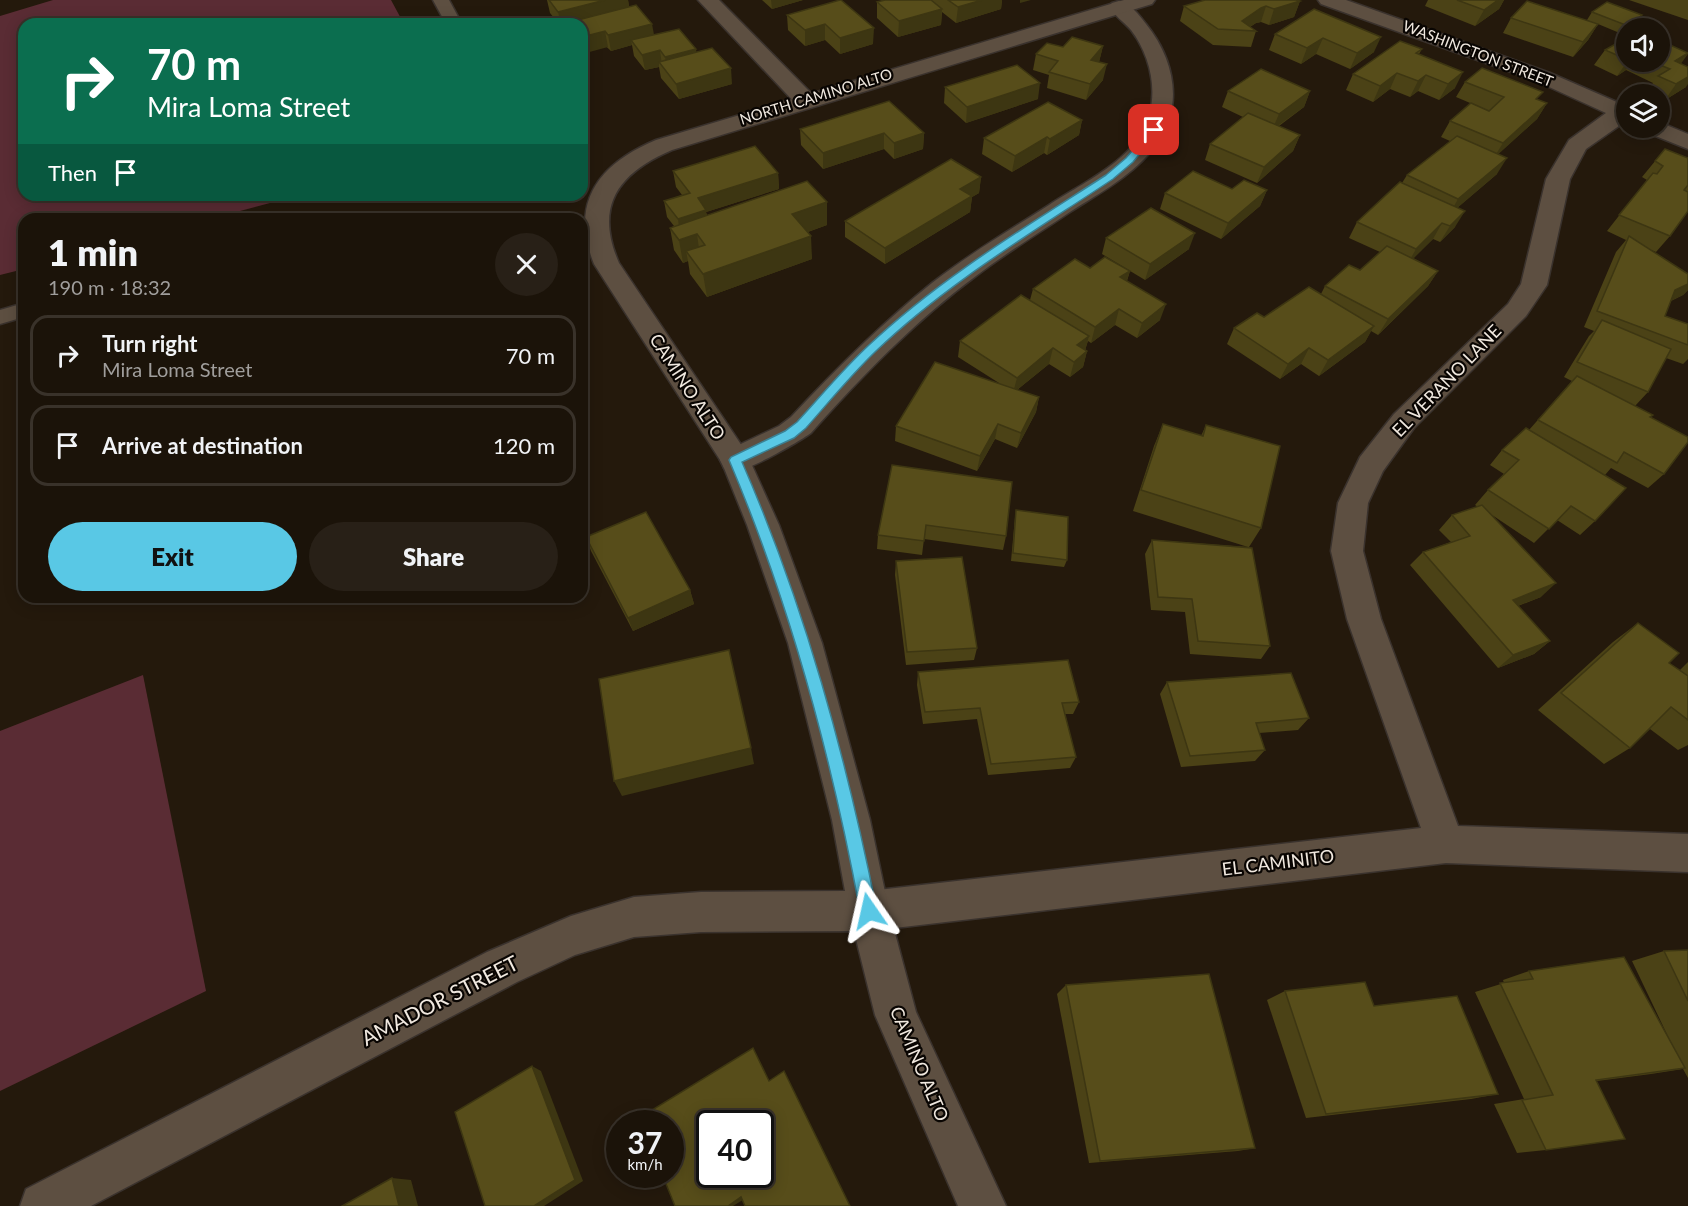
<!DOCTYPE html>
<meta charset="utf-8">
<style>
:root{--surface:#1b1309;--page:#282017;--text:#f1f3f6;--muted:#a09e9c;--line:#39322a;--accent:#59c8e5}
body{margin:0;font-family:Lato,sans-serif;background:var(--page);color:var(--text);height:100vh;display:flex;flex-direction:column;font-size:22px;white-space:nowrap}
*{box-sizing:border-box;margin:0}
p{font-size:20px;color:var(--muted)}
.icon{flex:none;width:33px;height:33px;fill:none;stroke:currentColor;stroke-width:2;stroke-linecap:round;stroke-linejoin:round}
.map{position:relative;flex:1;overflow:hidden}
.details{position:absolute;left:18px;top:213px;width:570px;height:390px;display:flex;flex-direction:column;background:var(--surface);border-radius:18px;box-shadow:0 3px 15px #0003,0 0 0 2px var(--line)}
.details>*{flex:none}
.banner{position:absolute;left:18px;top:18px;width:570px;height:183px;border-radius:18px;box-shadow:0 3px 15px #0003,0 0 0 2px var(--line);background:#0b6e4f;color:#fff;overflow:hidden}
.fabs{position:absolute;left:1616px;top:18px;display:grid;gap:12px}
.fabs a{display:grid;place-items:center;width:54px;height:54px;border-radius:50%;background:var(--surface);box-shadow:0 3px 15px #0003,0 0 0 2px var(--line);font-size:30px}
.speed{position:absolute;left:606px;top:1110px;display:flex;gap:12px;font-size:30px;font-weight:700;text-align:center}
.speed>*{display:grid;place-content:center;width:78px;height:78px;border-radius:50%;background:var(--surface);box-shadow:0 3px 15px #0003,0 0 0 2px var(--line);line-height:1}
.speed small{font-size:15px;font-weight:400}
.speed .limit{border:3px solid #111;border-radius:9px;background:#fff;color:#111}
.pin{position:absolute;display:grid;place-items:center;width:51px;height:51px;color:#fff;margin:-26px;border-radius:12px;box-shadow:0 3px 9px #0006}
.me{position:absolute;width:66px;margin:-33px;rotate:349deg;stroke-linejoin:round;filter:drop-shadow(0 0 4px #0008)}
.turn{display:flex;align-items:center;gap:21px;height:126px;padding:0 30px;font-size:27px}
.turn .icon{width:78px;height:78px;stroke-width:2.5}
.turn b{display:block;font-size:42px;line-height:51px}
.then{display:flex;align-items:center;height:57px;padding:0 30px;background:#0003;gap:12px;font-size:22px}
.round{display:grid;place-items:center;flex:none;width:63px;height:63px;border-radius:32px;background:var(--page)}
.head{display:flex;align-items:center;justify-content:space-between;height:102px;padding:0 30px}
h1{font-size:36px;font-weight:800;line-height:45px}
.cta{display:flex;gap:12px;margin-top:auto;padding:12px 30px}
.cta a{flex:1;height:69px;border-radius:36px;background:var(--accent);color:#111;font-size:24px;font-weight:800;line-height:69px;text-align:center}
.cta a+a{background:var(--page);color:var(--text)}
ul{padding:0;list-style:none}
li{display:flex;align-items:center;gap:18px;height:81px;margin:0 12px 9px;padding:0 18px;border:3px solid var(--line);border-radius:18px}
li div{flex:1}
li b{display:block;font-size:22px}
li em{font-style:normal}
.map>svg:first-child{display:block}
.green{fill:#5a2c34}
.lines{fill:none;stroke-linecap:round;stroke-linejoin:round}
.lane-casing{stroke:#3a322d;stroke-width:3}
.street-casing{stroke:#3a322d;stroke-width:3}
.secondary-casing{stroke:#3a322d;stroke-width:3}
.lane{fill:#5d4f41;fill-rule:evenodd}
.street{fill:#5d4f41;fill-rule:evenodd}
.secondary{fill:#5d4f41;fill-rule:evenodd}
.wall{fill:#4b4216}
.shaded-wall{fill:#3d3612}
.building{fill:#574d1a;stroke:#3d3612;stroke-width:1.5;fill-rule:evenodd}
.route{fill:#59c8e5;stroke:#3a8295;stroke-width:1.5}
.labels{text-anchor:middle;stroke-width:4.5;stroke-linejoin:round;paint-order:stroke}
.far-street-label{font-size:15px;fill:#f0e8df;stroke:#090502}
.street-label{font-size:18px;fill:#f0e8df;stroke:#090502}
.near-street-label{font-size:21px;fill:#f0e8df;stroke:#090502}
</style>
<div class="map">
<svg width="1688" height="1206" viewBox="0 0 1688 1206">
<rect width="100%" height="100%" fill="#24190c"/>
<g class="green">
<polygon points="53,0 391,0 404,24 24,24 24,195 300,195 210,219 24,219 24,269 0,275 0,16"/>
<polygon points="143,675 206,991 0,1091 0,731"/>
</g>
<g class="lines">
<defs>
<g id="lane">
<polygon points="433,0 449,0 462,24 446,24"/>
<polygon points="24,303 24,317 0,324 0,310"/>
</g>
<g id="street">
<polygon points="698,0 719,0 814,96 817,101 814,106 806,107 798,106"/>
<polygon points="1318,0 1346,0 1550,73 1626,106 1626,121 1586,149 1570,179 1547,285 1526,316 1414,428 1383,471 1368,503 1363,551 1381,619 1458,826 1688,834 1688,872 1446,863 869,931 855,925 849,911 855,897 869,891 1421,828 1347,619 1331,551 1338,503 1360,457 1394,414 1508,304 1521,284 1546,179 1569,140 1606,113 1536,81 1321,4"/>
<path d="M1119 1C1131 4 1139 15 1146 24 1175 60 1184 107 1156 145 1134 175 1101 192 1070 212 1039 233 1006 253 976 276 915 321 862 376 811 433 800 441 747 472 734 471 731 471 728 469 724 468L720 460 724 452 779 426 791 417C835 370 881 324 932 283 969 254 1010 230 1049 205 1085 181 1140 158 1150 112 1157 84 1148 52 1131 30 1124 22 1115 16 1109 7L1112 3Z"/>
<polygon points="1659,122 1688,134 1688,149 1648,133 1645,128 1659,128"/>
</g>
<path id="secondary" d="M1124 0H1155L1152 4 672 150C618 173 594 206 619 263L746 452 779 525 822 643 870 820 889 911 916 1012 1006 1206H958L875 1015 854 931 701 932 634 937 575 955 517 982 91 1206H20L26 1189 487 952 571 916 634 897 701 892 845 891 832 820 788 643 747 525 722 463 594 264C569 202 599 164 656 140Z"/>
</defs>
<use href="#lane" class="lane-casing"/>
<use href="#street" class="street-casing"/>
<use href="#secondary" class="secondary-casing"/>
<use href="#lane" class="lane"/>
<use href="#street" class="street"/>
<use href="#secondary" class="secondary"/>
</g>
<g class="wall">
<polygon points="547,0 628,0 629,7 654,35 696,49 696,52 732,84 679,99 661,78 659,67 645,70 634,56 632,45 611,51 582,24 559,24 550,13"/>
<polygon points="762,0 803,0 772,9"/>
<polygon points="840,0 873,44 840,54 825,40 805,46 788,30 787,15"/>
<polygon points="885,0 1002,0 1001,9 956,23 942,12 941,25 898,37 877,18 877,2"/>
<polygon points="1428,0 1504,0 1499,9 1475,26 1425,6"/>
<polygon points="1629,0 1688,0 1688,20"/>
<polygon points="1300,1 1294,17 1269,25 1261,22 1256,23 1250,27 1256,31 1251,47 1213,45 1180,21 1184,6"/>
<polygon points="1314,9 1374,52 1350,69 1316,54 1301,64 1269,50 1275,34"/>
<polygon points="1592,12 1636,23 1629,28 1626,28 1626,31 1622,34 1598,24 1588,40 1573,57 1503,33 1511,18 1597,24 1587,20"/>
<polygon points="1626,38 1626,62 1659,62 1681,64 1686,87 1665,100 1659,97 1659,94 1653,94 1647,92 1653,83 1626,70 1617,76 1594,65 1605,50"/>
<polygon points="1103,46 1099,62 1103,80 1086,100 1047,88 1049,75 1033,70 1036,54 1063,47"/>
<polygon points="1422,49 1419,54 1455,88 1439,100 1418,91 1410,97 1390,89 1373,102 1346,90 1353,74"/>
<polygon points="1465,82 1538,100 1547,103 1537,119 1498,154 1497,174 1458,207 1455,227 1440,242 1433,239 1413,258 1438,271 1428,286 1378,335 1371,331 1365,342 1319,376 1301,364 1280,379 1227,344 1234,328 1264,317 1321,294 1325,286 1360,270 1380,252 1349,238 1357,222 1402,183 1407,175 1450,141 1441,137 1450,121 1489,111 1456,97"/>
<polygon points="945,87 1038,99 966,123 944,103"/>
<polygon points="1228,91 1310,91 1304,107 1279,126 1300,135 1293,151 1257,183 1205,160 1210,144 1243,117 1222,107"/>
<polygon points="1082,120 1079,135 1047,155 1044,153 1012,172 982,154 984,138"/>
<polygon points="800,129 924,133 923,149 894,159 884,149 823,169 801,145"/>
<polygon points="1665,149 1688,158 1688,211 1670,236 1656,252 1649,249 1688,274 1688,290 1683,295 1671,301 1665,316 1688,324 1688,359 1683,364 1666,358 1648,392 1635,406 1650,417 1664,474 1648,488 1611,468 1605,475 1595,521 1580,535 1557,520 1534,543 1492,515 1541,597 1518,606 1550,641 1534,654 1498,668 1410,565 1423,552 1451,542 1439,530 1452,515 1478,507 1475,505 1488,490 1504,474 1490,465 1502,450 1529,430 1572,381 1564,377 1589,336 1594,331 1584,327 1616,252 1626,240 1607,231 1647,180 1642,177"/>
<polygon points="673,171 778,173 779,189 706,212 707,215 827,202 827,225 808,232 812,259 707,297 690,274 688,261 683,263 674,250 670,228 674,226 667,217 664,201 682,195 676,187"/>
<polygon points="981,177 979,193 972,197 970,212 885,264 845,237 845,221"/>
<polygon points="1232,189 1267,190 1260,206 1221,239 1160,209 1165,193"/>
<polygon points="1106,238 1189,249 1145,280 1102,254"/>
<polygon points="1090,268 1130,271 1127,281 1160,320 1137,338 1115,325 1091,343 1088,341 1085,350 1087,351 1083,367 1070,377 1049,364 1017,390 1039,397 1036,412 1017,448 995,439 977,471 895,441 896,426 999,383 958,357 960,341 1030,300 1033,289"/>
<polygon points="1163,424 1201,436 1206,425 1261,528 1249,547 1270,646 1261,659 1190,654 1185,612 1151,610 1145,554 1152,540 1248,547 1133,511 1154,446"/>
<polygon points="892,465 1006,536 1003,550 924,539 922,555 877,549 878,535"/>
<polygon points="1016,510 1067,560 1064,567 1011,561 1015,517"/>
<polygon points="586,537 690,590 694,604 633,631 591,551"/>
<polygon points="896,561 977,648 974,660 906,665 895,575"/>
<polygon points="1638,623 1669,663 1680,670 1688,662 1688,745 1678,750 1650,729 1630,748 1604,764 1538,710 1613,642"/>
<polygon points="918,672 1079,702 1073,714 1065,714 1076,757 1070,768 988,775 977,719 923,724 917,685"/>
<polygon points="1167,682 1309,718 1298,730 1259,733 1265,750 1255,761 1181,767 1160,694"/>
<polygon points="1688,950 1688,1078 1683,1069 1651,1074 1597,1081 1546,1150 1517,1153 1494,1104 1524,1099 1475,992 1504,983 1503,980 1529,971 1673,1047 1632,961 1664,951"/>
<polygon points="1066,985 1255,1148 1238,1151 1089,1163 1057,994"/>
<polygon points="1285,991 1374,1006 1498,1094 1471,1099 1306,1118 1267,1000"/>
</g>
<g class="shaded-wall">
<polygon points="605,0 628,0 630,10 566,23 566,24 561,24 558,12"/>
<polygon points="771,0 803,0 772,9"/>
<polygon points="982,0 1002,0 1001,9 956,23 958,7"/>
<polygon points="1020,0 1031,0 1020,3"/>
<polygon points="1498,0 1504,0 1499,9 1475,26 1484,10"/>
<polygon points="1300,1 1294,17 1269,25 1274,9"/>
<polygon points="1266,6 1261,22 1256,23 1245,30 1242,21 1261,8"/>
<polygon points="942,9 941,25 898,37 899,21"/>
<polygon points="1642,15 1636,23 1629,28 1626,28 1626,31 1622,34 1628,26"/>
<polygon points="652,24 655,40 631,40 632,45 611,51 608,35"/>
<polygon points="825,24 825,40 805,46 805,30"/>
<polygon points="1598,24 1588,40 1573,57 1583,42"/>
<polygon points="874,28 873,44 840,54 840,38"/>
<polygon points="605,31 608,47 582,54 582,37"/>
<polygon points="1381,37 1374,52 1350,69 1357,53"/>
<polygon points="1323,38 1316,54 1301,64 1307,48"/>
<polygon points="1103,46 1099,62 1088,76 1091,60"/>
<polygon points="696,49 698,65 668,73 665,57"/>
<polygon points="660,50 662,66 659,62 659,67 645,70 642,55"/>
<polygon points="1688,54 1677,69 1675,61"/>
<polygon points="1627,62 1632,62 1626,70 1617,76"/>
<polygon points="1107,64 1103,80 1086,100 1090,84"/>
<polygon points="731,68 732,84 679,99 676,84"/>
<polygon points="1463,72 1455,88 1439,100 1448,84"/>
<polygon points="1397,73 1390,89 1373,102 1380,86"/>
<polygon points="1426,75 1418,91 1410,97 1418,81"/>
<polygon points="1688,77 1688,84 1686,87 1665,100 1676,84"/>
<polygon points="1040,83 1038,99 966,123 967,107"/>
<polygon points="1310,91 1304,107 1272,130 1279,114"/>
<polygon points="1547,103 1537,119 1493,159 1503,143"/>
<polygon points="1082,120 1079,135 1047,155 1050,139"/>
<polygon points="884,133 884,149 823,169 823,153"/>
<polygon points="924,133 923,149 894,159 894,143"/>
<polygon points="1300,135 1293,151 1257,183 1264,167"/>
<polygon points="1047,137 1044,153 1012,172 1015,156"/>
<polygon points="1507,158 1497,174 1449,215 1458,199"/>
<polygon points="778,173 779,189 706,212 708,226 680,235 678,219 698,198"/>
<polygon points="981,177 979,193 972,197 970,212 885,264 885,248 960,189"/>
<polygon points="1267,190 1260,206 1221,239 1228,223"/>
<polygon points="827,202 827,225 793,237 792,214"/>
<polygon points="1465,211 1455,227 1440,242 1450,226"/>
<polygon points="1442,223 1433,239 1407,265 1416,249"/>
<polygon points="1195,233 1189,249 1145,280 1150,264"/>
<polygon points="697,234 700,256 686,251 688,261 683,263 679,240"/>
<polygon points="811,236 812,259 707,297 703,274"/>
<polygon points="1130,271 1125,286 1120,277"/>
<polygon points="1438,271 1428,286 1378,335 1388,319"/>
<polygon points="1688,284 1688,290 1683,295 1660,306 1675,290"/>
<polygon points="1166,304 1160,320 1137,338 1142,323"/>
<polygon points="1119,309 1115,325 1091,343 1095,327"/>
<polygon points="1374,326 1365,342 1319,376 1328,360"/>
<polygon points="1089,336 1085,351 1077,345"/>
<polygon points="1053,348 1049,364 1013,393 1017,378"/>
<polygon points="1309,348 1301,364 1280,379 1288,364"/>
<polygon points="1087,351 1083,367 1070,377 1074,362"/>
<polygon points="1039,397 1036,412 1017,448 1021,433"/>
<polygon points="998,424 995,439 977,471 980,456"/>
<polygon points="1556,583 1541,597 1498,613 1513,600"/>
<polygon points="690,590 694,604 633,631 628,618"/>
<polygon points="1550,641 1534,654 1498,668 1513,655"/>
<polygon points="751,748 754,764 622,796 614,781"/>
<polygon points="532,1066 541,1071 583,1181 544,1206 534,1206"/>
<polygon points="392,1178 411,1180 418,1206 399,1206"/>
<polygon points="741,1197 746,1198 733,1206 728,1206"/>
</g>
<g class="building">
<polygon points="549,0 605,0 558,12"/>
<polygon points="840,0 841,0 874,28 840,38 825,24 805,30 787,15"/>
<polygon points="885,0 931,0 942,9 899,21 877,2"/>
<polygon points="948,0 982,0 958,7"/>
<polygon points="1205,0 1296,0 1300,1 1274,9 1266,6 1261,8 1242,21 1256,31 1218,29 1184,6"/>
<polygon points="1457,0 1498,0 1484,10"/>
<polygon points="1527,1 1598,24 1583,42 1511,18"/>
<polygon points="1607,2 1642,15 1628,26 1592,12"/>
<polygon points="636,5 652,24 608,35 605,31 582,37 582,24 567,24 566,23"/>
<polygon points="1314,9 1381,37 1357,53 1323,38 1307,48 1275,34"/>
<polygon points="679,29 696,49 665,57 660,50 642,55 631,40"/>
<polygon points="1072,37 1103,46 1091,60 1107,64 1090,84 1049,72 1058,61 1036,54 1047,43 1063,47"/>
<polygon points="1626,38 1626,59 1605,50"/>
<polygon points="1659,40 1688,53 1675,61 1688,67 1688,77 1676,84 1658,76 1670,69 1652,62 1659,62"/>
<polygon points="1400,41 1422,49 1416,53 1463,72 1448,84 1426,75 1418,81 1397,73 1380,86 1353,74"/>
<polygon points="712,48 731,68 676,84 659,62"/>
<polygon points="1017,65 1040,83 967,107 945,87"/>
<polygon points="1482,68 1543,92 1536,99 1547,103 1503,143 1450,121 1471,103 1489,111 1504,97 1465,82"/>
<polygon points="1261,69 1310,91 1279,114 1228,91"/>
<polygon points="889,101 924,133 894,143 884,133 823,153 800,129"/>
<polygon points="1048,102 1082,120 1050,139 1047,137 1015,156 984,138"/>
<polygon points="1248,113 1300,135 1264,167 1210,144"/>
<polygon points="1457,136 1507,158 1458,199 1407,175"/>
<polygon points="755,146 778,173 698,198 706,210 678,219 664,201 690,193 673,171"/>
<polygon points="1665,149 1688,158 1688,185 1684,190 1688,192 1688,211 1670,236 1619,215 1653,173 1657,174 1663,166 1655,161"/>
<polygon points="951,159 981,177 960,189 972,196 885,248 845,221"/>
<polygon points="1193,171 1232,189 1244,180 1267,190 1228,223 1165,193"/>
<polygon points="807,181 827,202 792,214 811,236 703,274 686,251 705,245 697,234 679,240 670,228"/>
<polygon points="1400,182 1465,211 1450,226 1442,223 1416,249 1357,222"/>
<polygon points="1151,208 1195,233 1150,264 1106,238"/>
<polygon points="1629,236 1688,274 1688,284 1675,290 1665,316 1688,324 1688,345 1597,311"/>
<polygon points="1387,246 1438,271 1388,319 1325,286 1349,265 1360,270"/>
<polygon points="1105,257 1130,271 1120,277 1166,304 1142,323 1119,309 1095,327 1033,289 1075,259 1090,268"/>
<polygon points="1309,287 1374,326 1328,360 1309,348 1288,364 1234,328 1257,313 1264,317"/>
<polygon points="1021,295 1089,336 1077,345 1087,351 1074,362 1053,348 1017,378 960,341"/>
<polygon points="1602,320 1671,349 1648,392 1577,362"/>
<polygon points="935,362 1039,397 1021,433 998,424 980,456 896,426"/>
<polygon points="1577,376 1653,415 1650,417 1688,437 1688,442 1664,474 1624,452 1617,463 1538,420"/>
<polygon points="1163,424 1203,436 1206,425 1280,446 1261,528 1141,490"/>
<polygon points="1526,428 1626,488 1595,521 1571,506 1549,529 1488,490 1519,460 1502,450"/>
<polygon points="892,465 1012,482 1006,536 926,525 924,541 878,535"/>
<polygon points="1482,505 1556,583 1513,600 1550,641 1513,655 1423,552 1470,536 1452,515"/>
<polygon points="1016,510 1068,517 1067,560 1013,553"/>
<polygon points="646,512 690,590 628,618 586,537"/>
<polygon points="1152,540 1252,548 1270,646 1198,641 1192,599 1158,597"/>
<polygon points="962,557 977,648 907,652 896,561"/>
<polygon points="1638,623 1679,653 1669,663 1688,676 1688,720 1671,707 1630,748 1561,693"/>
<polygon points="729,650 751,748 614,781 599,679"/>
<polygon points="1068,660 1079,702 1062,703 1076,757 991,764 980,708 925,712 918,672"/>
<polygon points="1291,673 1309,718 1256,723 1265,750 1190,756 1167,682"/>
<polygon points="1688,950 1688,1001 1664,951"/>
<polygon points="1624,957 1685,1068 1596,1080 1625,1139 1546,1150 1522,1100 1553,1095 1500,983 1533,979 1529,971"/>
<polygon points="1209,974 1255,1148 1100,1161 1066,985"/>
<polygon points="1365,982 1374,1006 1457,996 1498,1094 1326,1114 1285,991"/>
<path d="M753 1048 769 1081 784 1071 850 1206H745L741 1197 728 1206H675L662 1174H670V1124H642L639 1118ZM710 1124H760V1174H710Z"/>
<polygon points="532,1066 575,1180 534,1206 485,1206 455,1112"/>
<polygon points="392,1178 399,1206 342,1206"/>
</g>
<path class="route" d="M1151 129 1159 130 1133 162 1113 179C1032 233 947 283 876 351 851 375 829 402 806 428L794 438 742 462C805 606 846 757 877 911L874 916 869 919 863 916 860 911C831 755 791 606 729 460L731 457 785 431 797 422C821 396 843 369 869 345 940 278 1024 228 1106 175L1126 158Z"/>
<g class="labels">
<g class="far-street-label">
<text transform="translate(1478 54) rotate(21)" y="5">WASHINGTON STREET</text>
<text transform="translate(816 97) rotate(-17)" y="5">NORTH CAMINO ALTO</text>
</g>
<g class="street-label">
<text transform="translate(1447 381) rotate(-46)" y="6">EL VERANO LANE</text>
<text transform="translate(687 387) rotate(57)" y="6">CAMINO ALTO</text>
<text transform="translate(1278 863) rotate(-7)" y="6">EL CAMINITO</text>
<text transform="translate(919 1064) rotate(67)" y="6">CAMINO ALTO</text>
</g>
<g class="near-street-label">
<text transform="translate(440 1001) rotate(-27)" y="7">AMADOR STREET</text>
</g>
</g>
</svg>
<div class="fabs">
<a><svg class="icon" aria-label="sound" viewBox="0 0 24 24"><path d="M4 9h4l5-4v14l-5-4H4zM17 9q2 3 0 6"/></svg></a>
<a><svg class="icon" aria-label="layers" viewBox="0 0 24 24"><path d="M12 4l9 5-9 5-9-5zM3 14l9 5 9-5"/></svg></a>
</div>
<div class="speed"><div>37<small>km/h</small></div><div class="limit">40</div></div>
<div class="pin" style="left:1154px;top:130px;background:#d93025"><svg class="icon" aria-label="arrive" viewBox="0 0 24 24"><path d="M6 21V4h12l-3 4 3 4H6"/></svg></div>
<svg class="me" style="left:869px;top:911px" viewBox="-20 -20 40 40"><path d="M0-17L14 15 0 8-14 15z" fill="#59c8e5" stroke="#fff" stroke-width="4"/></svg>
<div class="banner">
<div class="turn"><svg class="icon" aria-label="right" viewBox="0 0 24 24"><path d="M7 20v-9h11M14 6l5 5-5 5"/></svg><div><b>70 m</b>Mira Loma Street</div></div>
<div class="then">Then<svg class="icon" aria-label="arrive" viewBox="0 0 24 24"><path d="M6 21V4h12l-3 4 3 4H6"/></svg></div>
</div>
<section class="details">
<div class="head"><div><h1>1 min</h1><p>190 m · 18:32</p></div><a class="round"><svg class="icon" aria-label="close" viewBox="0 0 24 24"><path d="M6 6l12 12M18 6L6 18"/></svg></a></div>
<ul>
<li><svg class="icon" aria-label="right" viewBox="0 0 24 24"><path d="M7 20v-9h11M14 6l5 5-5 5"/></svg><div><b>Turn right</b><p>Mira Loma Street</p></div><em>70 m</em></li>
<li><svg class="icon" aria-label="arrive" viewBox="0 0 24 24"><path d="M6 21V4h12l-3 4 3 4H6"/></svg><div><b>Arrive at destination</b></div><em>120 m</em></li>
</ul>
<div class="cta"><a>Exit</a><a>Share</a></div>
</section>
</div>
